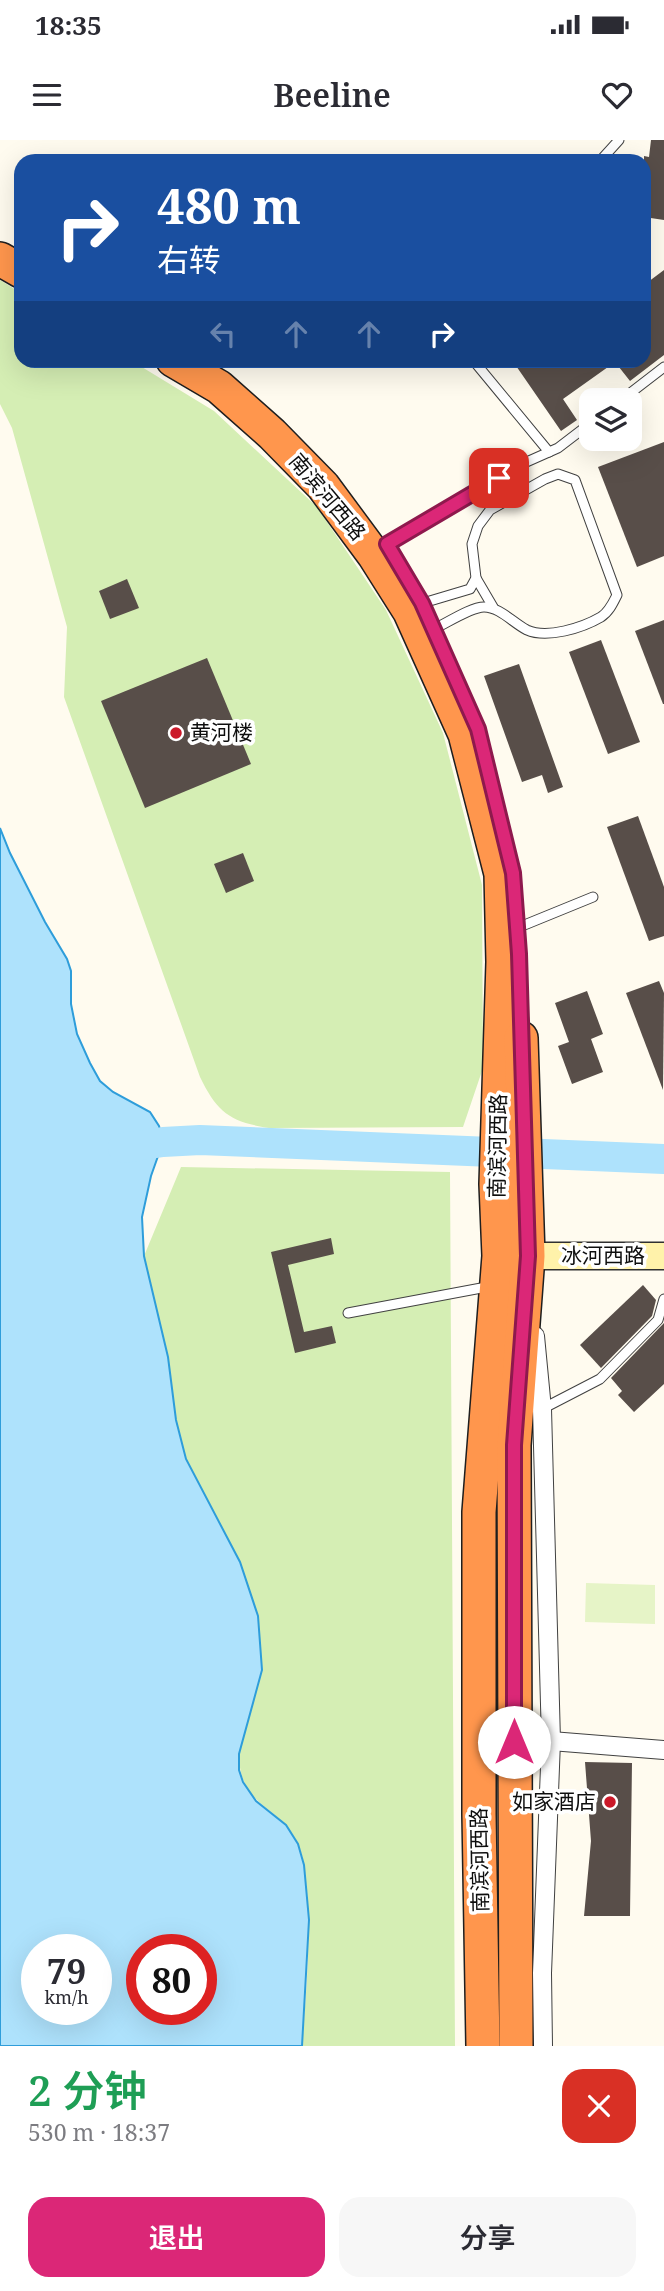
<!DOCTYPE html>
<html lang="zh">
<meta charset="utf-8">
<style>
:root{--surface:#fff;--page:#f7f7f7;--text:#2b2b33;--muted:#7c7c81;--accent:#db2777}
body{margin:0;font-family:"Noto Serif","Noto Sans SC",serif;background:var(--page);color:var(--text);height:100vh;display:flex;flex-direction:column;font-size:26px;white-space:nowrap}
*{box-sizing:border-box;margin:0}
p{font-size:23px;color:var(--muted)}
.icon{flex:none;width:38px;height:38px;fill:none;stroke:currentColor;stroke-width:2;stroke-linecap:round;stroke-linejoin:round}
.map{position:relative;height:1906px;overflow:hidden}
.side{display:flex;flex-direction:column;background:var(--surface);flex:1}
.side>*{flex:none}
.hud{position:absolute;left:14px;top:14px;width:637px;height:214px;border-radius:21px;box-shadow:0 7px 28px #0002;background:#1a4fa0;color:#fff;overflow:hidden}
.tools{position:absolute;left:579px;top:248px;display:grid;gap:14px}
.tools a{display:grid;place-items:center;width:63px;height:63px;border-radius:14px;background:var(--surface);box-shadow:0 7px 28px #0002;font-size:35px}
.speed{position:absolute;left:21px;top:1794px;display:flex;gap:14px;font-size:35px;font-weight:700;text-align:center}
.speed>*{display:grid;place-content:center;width:91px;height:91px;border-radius:50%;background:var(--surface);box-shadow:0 7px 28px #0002;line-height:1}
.speed small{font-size:18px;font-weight:400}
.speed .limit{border:10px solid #d22;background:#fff;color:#111}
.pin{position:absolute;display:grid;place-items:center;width:60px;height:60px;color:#fff;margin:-30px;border-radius:14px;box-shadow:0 4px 10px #0006}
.me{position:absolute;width:77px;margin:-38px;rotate:0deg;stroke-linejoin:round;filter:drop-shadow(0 0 5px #0008)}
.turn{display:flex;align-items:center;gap:24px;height:147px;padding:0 28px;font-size:32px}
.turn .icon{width:91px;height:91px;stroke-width:2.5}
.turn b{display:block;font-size:49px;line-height:60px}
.lanes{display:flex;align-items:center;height:66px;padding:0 28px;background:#0003;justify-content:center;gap:35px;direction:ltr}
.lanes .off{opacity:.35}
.round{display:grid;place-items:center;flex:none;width:74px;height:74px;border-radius:21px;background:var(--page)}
.head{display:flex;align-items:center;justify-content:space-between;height:119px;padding:0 28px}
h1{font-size:42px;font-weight:600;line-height:52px;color:#1e9e55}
.action{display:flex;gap:14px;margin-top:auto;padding:14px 28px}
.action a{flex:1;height:80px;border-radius:21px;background:var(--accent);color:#fff;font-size:28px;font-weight:600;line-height:80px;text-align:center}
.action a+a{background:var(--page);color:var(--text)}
.status{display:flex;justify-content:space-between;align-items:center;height:49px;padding:0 35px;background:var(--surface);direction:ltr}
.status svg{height:19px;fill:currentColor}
header{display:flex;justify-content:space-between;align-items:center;height:91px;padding:0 28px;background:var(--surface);font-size:32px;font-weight:600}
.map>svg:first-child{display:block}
.green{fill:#d5eeb4}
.pitch{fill:#e6f4c7}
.water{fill:#aee2fc;stroke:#2e9dda;stroke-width:2;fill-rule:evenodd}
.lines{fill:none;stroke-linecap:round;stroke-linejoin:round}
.river{stroke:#aee2fc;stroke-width:30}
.building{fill:#584e49}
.lane-casing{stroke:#414141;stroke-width:11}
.street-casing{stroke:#414141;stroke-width:20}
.secondary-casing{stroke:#303030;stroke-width:29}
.highway-casing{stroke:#1f1f1f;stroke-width:36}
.lane{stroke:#fff;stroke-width:9}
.street{stroke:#fff;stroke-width:18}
.secondary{stroke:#fff2aa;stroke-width:26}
.highway{stroke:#ff964d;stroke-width:33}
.route-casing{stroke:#8e194d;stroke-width:18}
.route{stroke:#db2777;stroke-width:12}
.poi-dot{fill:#cb1929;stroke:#fff;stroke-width:2.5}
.labels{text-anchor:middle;stroke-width:7;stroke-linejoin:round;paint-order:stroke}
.street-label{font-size:21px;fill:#0e0e0e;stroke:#fff}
.poi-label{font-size:21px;fill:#0e0e0e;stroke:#fff;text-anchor:start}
</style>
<div class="status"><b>18:35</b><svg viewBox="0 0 49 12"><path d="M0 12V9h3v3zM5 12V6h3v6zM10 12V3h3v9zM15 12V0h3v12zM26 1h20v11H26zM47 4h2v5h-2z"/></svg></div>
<header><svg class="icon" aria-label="menu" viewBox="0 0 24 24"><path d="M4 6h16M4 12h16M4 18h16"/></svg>Beeline<svg class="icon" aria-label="heart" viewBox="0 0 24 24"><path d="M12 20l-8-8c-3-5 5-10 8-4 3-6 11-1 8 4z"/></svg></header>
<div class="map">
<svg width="664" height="1906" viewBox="0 0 664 1906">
<rect width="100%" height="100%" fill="#fffbef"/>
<g class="green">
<path d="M0 140 21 153V220L132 221 214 271 317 367 386 470 443 593 482 745 483 928 463 987 269 988C230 982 217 972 200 937L64 557 67 487 12 288 0 264Z"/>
<path d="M181 1027 450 1032 455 1906H302C306 1854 311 1803 307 1751 305 1735 305 1719 298 1704 281 1665 239 1668 239 1614L205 1357 186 1319 176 1280 168 1217 144 1116Z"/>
</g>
<polygon class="pitch" points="586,1443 655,1445 655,1484 585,1482"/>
<path class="water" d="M0 688 10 713 45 782 67 819 71 831V864L77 894 90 923 100 941 113 952 150 972 159 986 163 1002 151 1036 142 1077 144 1116 168 1217 176 1280 186 1319 240 1422 258 1476 262 1530 239 1614V1630L243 1642 256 1661 286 1685 298 1704 304 1725 309 1780 302 1906H0ZM37 1810H96V1869H37ZM142 1810H201V1869H142Z"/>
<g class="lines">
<polyline class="river" points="123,1008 163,1002 200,1000 664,1019"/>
</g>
<g class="building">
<polygon points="651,0 664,0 664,80 644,77 644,16 649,17"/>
<polygon points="664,130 664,215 630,241 615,222 563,259 577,280 561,291 512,220 644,220 644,145"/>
<polygon points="664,302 664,416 637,427 598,327"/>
<polygon points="127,439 139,468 110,479 99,451"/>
<polygon points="664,480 664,564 663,564 635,491"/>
<polygon points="601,500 640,602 608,614 569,512"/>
<polygon points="207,518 251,624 145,668 101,561"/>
<polygon points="519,524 563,647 548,653 542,635 522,642 484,536"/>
<polygon points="638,676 664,747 664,796 649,801 607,687"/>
<polygon points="243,713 254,741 226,753 214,724"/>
<polygon points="659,841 664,853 663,950 626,853"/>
<polygon points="587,851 603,894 591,899 603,932 572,944 558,906 569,902 555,863"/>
<polygon points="331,1098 334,1114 288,1125 304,1192 332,1186 336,1203 295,1213 271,1112"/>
<polygon points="643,1145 656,1160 652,1176 601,1228 580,1205"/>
<polygon points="664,1183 664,1244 634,1272 618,1255 622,1251 611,1238"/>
<polygon points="585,1622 632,1623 630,1776 584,1776 591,1701"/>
</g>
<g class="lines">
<defs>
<g id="lane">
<polyline points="600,21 619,0"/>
<polyline points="473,220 549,312"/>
<polyline points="620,261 664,227"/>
<polyline points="387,405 522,324 558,308 592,282"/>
<polyline points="476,438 493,467"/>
<path d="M423 463 470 449 476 438 472 404 478 386 490 370 545 339 558 334 575 340 617 455C613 463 609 472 601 477 582 488 547 499 527 490 513 483 500 467 484 467 471 467 447 483 434 489"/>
<polyline points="517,788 593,757"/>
<polyline points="348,1173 492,1146"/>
<polyline points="542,1269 600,1239 658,1180 664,1159"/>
</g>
<g id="street">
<polyline points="535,1196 542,1269 551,1601 542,1833 543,1906"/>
<polyline points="551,1601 664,1610"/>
</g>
<polyline id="secondary" points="508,1116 664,1116"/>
<g id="highway">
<polyline points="0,119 21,131"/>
<polyline points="173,220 219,247 272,294 323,346 374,415 410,472 465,594 501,734 503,822 496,1044 499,1116 479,1372 479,1674 483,1906"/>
<polyline points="516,1906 514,1305 528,1116 521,898"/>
</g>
</defs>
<use href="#lane" class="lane-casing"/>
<use href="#street" class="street-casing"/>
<use href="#secondary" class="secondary-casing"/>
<use href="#highway" class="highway-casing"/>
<use href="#lane" class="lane"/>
<use href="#street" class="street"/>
<use href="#secondary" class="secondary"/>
<use href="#highway" class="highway"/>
</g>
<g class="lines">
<defs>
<polyline id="route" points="499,338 387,404 422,463 478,589 513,733 519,814 528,1116 514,1305 514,1602"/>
</defs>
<use href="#route" class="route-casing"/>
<use href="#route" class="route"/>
</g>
<g class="poi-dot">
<circle cx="176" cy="593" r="7"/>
<circle cx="610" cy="1662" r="7"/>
</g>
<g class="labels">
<g class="street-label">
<text transform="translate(327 357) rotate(50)" y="7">南滨河西路</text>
<text transform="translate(498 1006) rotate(-89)" y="7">南滨河西路</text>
<text x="603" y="1123">冰河西路</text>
<text transform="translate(480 1720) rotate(-91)" y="7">南滨河西路</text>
</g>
<g class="poi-label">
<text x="190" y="600">黄河楼</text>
<text x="596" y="1669" text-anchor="end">如家酒店</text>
</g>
</g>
</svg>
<div class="tools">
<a><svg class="icon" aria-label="layers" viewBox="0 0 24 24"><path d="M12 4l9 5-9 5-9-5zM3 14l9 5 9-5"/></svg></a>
</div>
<div class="speed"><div>79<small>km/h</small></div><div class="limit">80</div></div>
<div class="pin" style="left:499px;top:338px;background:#d93025"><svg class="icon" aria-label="arrive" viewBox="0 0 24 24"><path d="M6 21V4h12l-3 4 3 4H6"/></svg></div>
<svg class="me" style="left:514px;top:1602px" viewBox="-20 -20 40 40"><circle r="19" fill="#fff"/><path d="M0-13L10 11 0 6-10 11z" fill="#db2777"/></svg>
<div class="hud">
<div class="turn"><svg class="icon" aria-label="right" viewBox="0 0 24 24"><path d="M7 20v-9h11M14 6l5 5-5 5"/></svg><div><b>480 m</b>右转</div></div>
<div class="lanes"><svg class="icon off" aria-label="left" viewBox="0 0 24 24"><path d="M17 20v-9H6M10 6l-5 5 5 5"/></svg><svg class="icon off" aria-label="ahead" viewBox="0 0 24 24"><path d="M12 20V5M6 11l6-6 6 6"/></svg><svg class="icon off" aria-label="ahead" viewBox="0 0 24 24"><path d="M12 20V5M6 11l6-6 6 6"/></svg><svg class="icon" aria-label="right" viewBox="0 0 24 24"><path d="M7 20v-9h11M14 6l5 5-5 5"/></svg></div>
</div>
</div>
<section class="side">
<div class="head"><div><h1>2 分钟</h1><p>530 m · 18:37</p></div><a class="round" style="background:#d93025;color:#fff"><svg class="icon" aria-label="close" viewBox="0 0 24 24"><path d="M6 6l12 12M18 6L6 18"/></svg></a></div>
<div class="action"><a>退出</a><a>分享</a></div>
</section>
